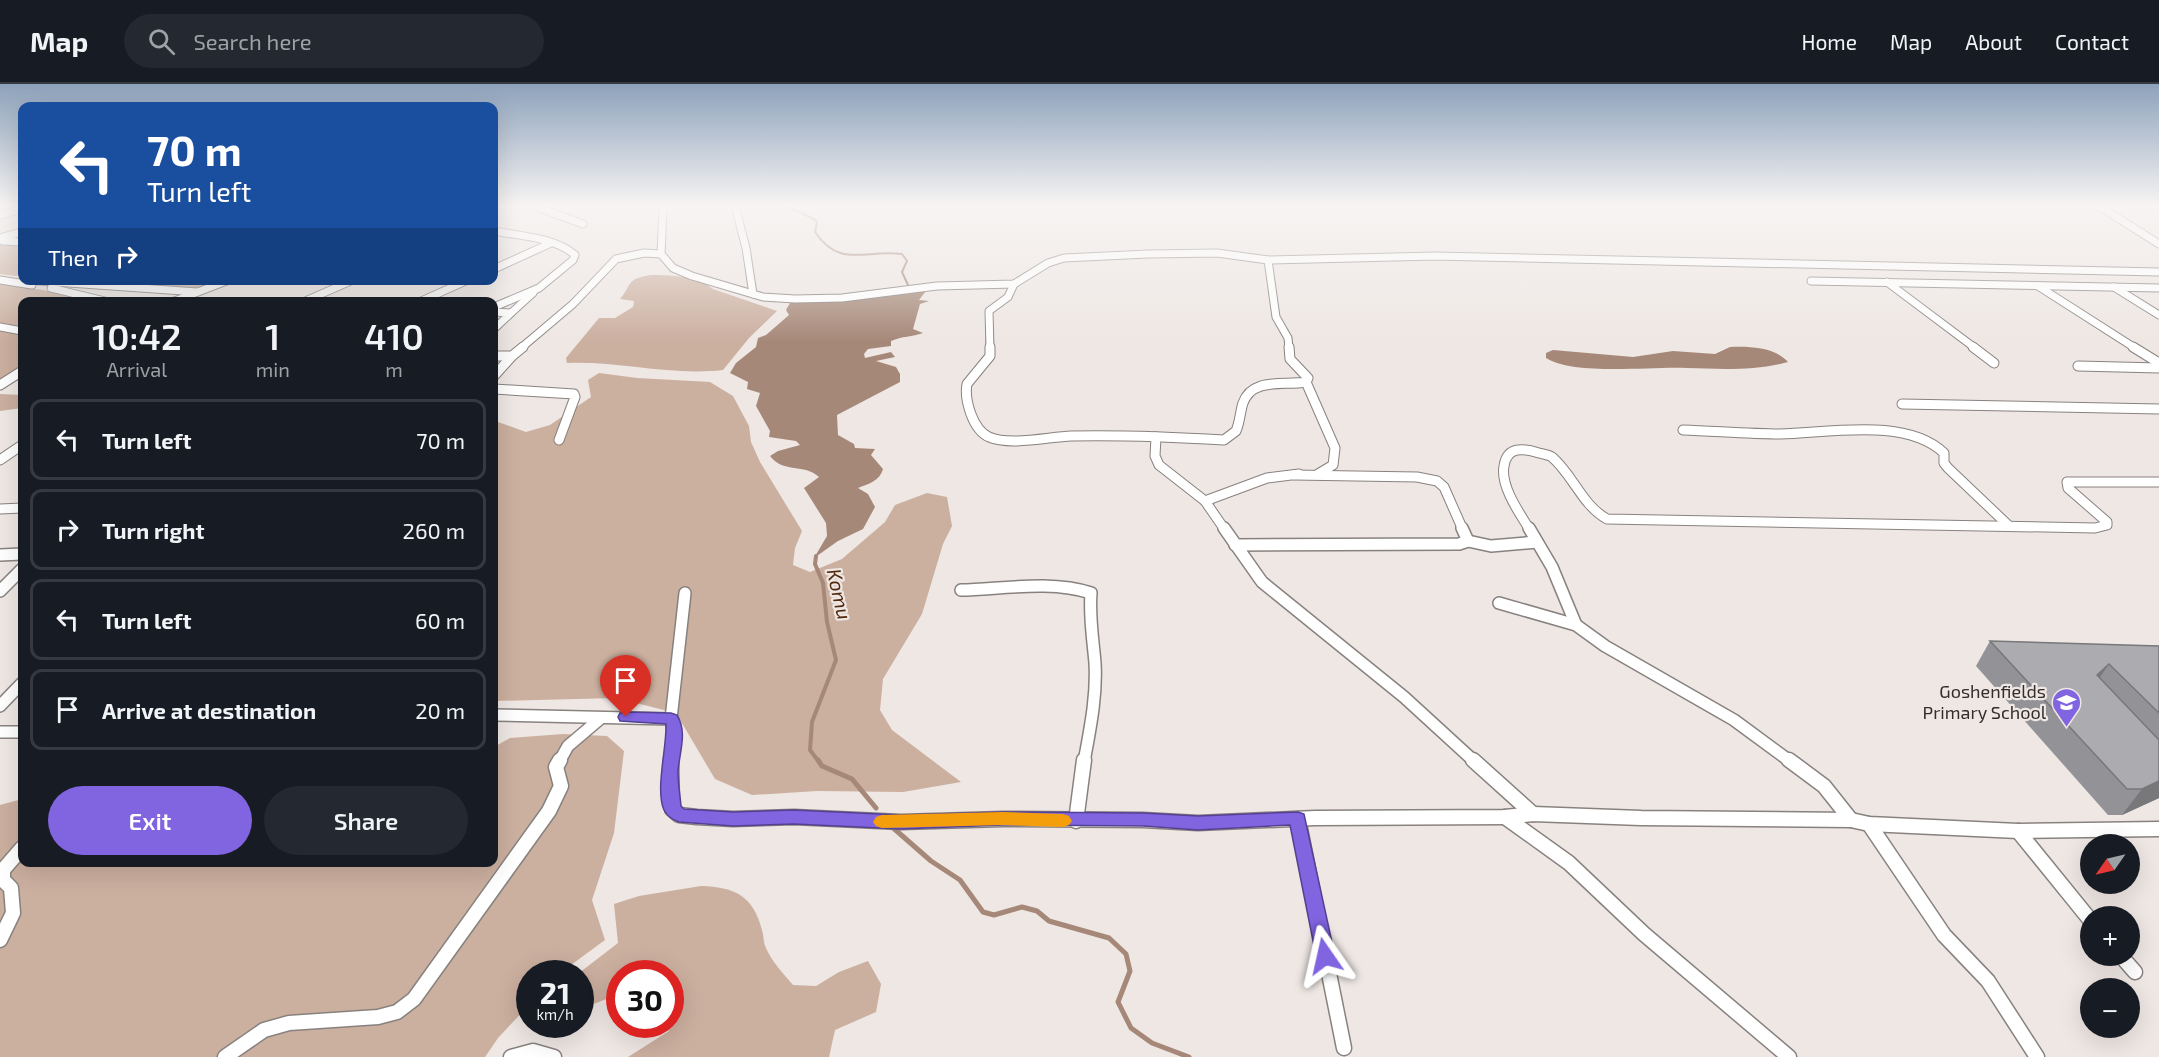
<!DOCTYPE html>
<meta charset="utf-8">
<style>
:root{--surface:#171b24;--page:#242831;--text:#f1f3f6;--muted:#9ea1a6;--line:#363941;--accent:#8064e0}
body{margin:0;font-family:"Exo 2",sans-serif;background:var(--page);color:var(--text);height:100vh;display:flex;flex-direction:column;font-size:22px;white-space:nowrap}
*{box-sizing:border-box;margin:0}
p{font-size:20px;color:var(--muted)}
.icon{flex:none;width:33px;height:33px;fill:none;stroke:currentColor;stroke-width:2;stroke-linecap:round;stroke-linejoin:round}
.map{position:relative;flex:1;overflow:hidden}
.panel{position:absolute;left:18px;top:213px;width:480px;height:570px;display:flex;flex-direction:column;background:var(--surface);border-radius:12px;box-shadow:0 6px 24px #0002}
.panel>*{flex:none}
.guide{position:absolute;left:18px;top:18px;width:480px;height:183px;border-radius:12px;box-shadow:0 6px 24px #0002;background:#1a4fa0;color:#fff;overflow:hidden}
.needle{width:39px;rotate:236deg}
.tools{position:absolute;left:2080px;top:750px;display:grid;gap:12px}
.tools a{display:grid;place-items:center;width:60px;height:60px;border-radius:50%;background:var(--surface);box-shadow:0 6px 24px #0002;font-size:30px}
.speed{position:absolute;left:516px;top:876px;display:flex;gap:12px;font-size:30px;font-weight:700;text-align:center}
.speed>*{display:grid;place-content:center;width:78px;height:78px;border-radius:50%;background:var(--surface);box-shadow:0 6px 24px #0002;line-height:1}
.speed small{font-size:15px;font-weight:400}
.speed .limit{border:9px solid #d22;background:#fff;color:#111}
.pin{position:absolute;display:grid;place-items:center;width:51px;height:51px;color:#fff;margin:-62px -26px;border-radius:50% 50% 50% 0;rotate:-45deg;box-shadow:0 0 6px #0007}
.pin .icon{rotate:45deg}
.me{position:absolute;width:66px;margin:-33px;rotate:349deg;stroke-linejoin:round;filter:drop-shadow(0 0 4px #0008)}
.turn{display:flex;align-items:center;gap:21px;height:126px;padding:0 30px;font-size:27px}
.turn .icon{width:78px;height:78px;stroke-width:2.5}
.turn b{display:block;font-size:42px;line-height:51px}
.then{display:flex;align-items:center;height:57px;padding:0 30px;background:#0003;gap:12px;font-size:22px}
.eta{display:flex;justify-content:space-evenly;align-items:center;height:102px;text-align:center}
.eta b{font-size:36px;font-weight:600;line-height:42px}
.button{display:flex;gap:12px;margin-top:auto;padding:12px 30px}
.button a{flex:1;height:69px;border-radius:36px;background:var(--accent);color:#fff;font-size:24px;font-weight:600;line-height:69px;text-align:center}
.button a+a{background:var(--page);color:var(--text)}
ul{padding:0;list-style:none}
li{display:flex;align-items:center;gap:18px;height:81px;margin:0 12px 9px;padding:0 18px;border:3px solid var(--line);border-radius:12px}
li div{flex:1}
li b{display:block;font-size:22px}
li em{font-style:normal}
header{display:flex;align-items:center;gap:36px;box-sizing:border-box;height:84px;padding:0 30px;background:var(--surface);border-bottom:2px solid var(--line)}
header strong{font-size:28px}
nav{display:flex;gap:33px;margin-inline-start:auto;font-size:21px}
.search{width:420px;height:54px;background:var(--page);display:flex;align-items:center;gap:15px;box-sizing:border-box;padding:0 21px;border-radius:33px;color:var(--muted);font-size:22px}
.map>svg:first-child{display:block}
.green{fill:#cbaf9f}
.water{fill:#a68878}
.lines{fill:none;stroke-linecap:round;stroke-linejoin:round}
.stream-far2{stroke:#a68878;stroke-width:2}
.stream-far1{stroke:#a68878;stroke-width:4}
.stream{stroke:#a68878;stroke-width:5}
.street-far3-casing{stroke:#88827f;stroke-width:9}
.street-far2-casing{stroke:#88827f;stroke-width:11}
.street-far1-casing{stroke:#88827f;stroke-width:14}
.street-casing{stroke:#88827f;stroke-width:17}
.street-far3{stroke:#fff;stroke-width:7}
.street-far2{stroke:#fff;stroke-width:9}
.street-far1{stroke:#fff;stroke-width:11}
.street{stroke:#fff;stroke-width:14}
.wall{fill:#939397}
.shaded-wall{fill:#78787b}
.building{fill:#ababb0;stroke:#78787b;stroke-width:1.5}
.route{fill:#8064e0;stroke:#534192;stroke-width:1.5}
.slow{fill:#f59e0b}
.labels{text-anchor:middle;stroke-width:4.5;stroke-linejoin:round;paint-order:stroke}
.poi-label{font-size:18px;fill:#312e2d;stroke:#eee7e4;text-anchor:end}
.water-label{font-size:20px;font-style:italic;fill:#542a0f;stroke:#eee7e4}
</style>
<header>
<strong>Map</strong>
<div class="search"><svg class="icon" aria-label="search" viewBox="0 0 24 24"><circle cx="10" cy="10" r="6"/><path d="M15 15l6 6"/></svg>Search here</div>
<nav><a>Home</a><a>Map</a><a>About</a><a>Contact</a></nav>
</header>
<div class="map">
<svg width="2159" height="973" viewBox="0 0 2159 973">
<rect width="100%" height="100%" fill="#eee7e4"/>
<g class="green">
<polygon points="4,157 22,159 22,189 16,192 0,190 0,159"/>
<path d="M651 191C671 191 697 192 713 205L777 227 749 254 723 286C670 292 620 277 567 279L566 274 599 234H615L633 223 634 217 620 215C633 200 625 195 651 191Z"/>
<polygon points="166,197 218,197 193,205 156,201"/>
<polygon points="0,199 108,217 22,218 22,284 0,296"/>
<polygon points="599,289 637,294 710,298 733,312 749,342 751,358 760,378 802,447 795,464 793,481 810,488 842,475 885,438 895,421 927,409 947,413 952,442 943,460 922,530 883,595 880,626 892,646 961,698 903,708 817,707 752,711 715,695 676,629 616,614 494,617 494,351 498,338 526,348 550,341 591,313 588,296"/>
<polygon points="0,310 22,311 22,324 0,327"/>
<polygon points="563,650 607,652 624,667 614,749 592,816 605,856 560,889 530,890 529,921 498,954 485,973 0,973 0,721 22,715 22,778 494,778 494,663 510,654"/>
<path d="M701 802C734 803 753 811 762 846 764 852 763 858 766 864 772 878 783 889 793 901L816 902 839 888 868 877 881 900 876 928 835 946 829 973H628L669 947 667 941 670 940V890H620L619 910 581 925 579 889 618 859 614 820 639 812Z"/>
</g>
<g class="water">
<path d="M929 203 919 216 929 217 920 220 913 245 923 249C912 253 902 252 891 257V262L868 265 864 270 865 274 891 268 895 273 876 277 896 283 900 290V298L837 331 838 351 854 360 855 364 875 365 871 371 883 385C880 397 868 400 858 404L868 410 875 423 863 445 838 457 814 474 827 452 826 439 804 404 819 393C804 379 784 390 770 372L778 367 800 361 796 357 769 353 770 347 756 322 760 309 747 305 748 298 730 289 736 279 756 263 758 254 766 251 789 231 786 226 790 219Z"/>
<path d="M1730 263C1749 262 1775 263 1788 278 1755 287 1721 285 1687 284 1653 282 1574 292 1546 274V269L1553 266 1633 273 1673 267 1715 270Z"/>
</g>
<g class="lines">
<path class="stream-far2" d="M786 122 814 135 817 138 815 148C840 185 865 165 902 170L907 177 902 188 908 201"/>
<polyline class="stream-far1" points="816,472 815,480 823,499 827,538 836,576 812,638 810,666 819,678"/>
<g class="stream">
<polyline points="818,676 822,682 852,695 876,724"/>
<polyline points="891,742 931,777 960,796 983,828 994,831 1022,823 1037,827 1049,837 1109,854 1126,870 1130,887 1118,918 1131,944 1152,959 1189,973"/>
</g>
<defs>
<g id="street-far3">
<polyline points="534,122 583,140"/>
<polyline points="661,122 663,125 661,170"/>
<polyline points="735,122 746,164 753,210"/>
<polyline points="2099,122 2159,160"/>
<polyline points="494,124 501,122"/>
<polyline points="0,131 22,125"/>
<path d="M494 147C520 152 554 153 575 171L573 176 539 204 494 223"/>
<polyline points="0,154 22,148"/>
<polyline points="3,157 22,158"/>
<polyline points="1268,176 1276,233 1288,254 1289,264"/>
<polyline points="494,185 551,159"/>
<polyline points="0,196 32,201"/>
<polyline points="26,196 197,208"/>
<polyline points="1811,197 2159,204"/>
<polyline points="1887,198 1975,264"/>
<polyline points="2038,202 2135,264"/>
<polyline points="2114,203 2159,231"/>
<polyline points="51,204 109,218"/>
<polyline points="172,218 229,196"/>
<polyline points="303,218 353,196"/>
<polyline points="419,218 468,196"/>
<polyline points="494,228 511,229 494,245"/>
<polyline points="511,229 533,209"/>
<polyline points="0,243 22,247"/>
<polyline points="521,264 573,220 616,175 644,169 661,170 673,184 692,192 763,213 795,215 842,214 937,202 1014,200 1048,179 1064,174 1148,170 1217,169 1268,176 1435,172 2159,188"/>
<polyline points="990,264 989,227 1008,213 1014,200"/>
</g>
<g id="street-far2">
<path d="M990 263V272L967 300C964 316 973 346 989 353 1010 362 1048 353 1071 352 1122 351 1173 353 1224 356L1236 347C1240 338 1240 328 1243 319 1252 293 1284 302 1306 298L1308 294 1290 275 1289 263"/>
<polyline points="1973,263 1994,279"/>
<polyline points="2133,263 2159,279"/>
<polyline points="494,272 512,272 523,263"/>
<polyline points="2078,282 2159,284"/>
<polyline points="494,292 512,272"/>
<polyline points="1306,298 1335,364 1333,381 1318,390"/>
<polyline points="0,301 22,287"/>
<polyline points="494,305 574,310 575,313 559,356"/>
<polyline points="1902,320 2159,325"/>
<path d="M1683 346C1715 347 1748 350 1780 350 1829 349 1906 333 1944 369V379L1948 384 2009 442"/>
<polyline points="1156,353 1155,372 1159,381 1205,417 1225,446"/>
<polyline points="0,376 22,361"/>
<polyline points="1294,391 1417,393 1437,397 1444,403 1463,446"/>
<polyline points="1205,417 1267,394 1299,390"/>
<polyline points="0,425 22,424"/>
<path d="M1530 446C1520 430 1500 402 1504 382 1507 362 1523 364 1539 369 1543 370 1549 371 1552 373 1573 391 1582 421 1607 435L2095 444 2107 441V438L2068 404 2067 398H2159"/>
</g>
<g id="street-far1">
<polyline points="1224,444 1262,498 1404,613 1475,678"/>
<polyline points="1529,444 1552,483 1576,541"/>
<polyline points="1468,457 1491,462 1537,458"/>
<polyline points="1235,461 1459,460 1468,457 1462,444"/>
<polyline points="0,471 22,470"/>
<path d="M961 506C1002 505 1051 496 1091 509 1089 533 1093 555 1095 579 1097 612 1090 645 1084 678"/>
<polyline points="0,507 22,485"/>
<polyline points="1499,519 1576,541 1605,562 1734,636 1791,678"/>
<polyline points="0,622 22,599"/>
<polyline points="494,631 671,635 674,654 671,678"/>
<polyline points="671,635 685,509"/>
<polyline points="0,648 22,648"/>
<polyline points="559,678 568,662 601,634"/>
</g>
<g id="street">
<polyline points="671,676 672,725 679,731 697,733 733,735 794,733 901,738 1003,735 1143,736 1198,739 1315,734 1505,733 1533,730 1641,734 1851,736 1869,740 2018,747 2159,745"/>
<polyline points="1473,676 1533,730"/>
<polyline points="1789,676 1824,702 1851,736"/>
<polyline points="1505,733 1569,779 1644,850 1789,973"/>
<polyline points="1298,735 1344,964"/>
<polyline points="1076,737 1084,676"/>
<polyline points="1869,740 1944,851 1988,897 2037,973"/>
<polyline points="2018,747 2091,837"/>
<polyline points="0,856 13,829 11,804 3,796 3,786 22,764"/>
<polyline points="2121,872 2135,888"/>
<polyline points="225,973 264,946 289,939 378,933 397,928 414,915 549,727 561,702 556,683 560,676"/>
<polyline points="511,973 533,967 554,973"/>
</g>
</defs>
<use href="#street-far3" class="street-far3-casing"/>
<use href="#street-far2" class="street-far2-casing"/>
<use href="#street-far1" class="street-far1-casing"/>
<use href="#street" class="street-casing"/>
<use href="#street-far3" class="street-far3"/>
<use href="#street-far2" class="street-far2"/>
<use href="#street-far1" class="street-far1"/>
<use href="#street" class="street"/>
</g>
<polygon class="wall" points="1990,557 2159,562 2159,714 2122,731 2108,731 1976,582"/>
<g class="shaded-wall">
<polygon points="2109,580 2092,605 2097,591"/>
<polygon points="2159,697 2159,714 2122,731 2142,705"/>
</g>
<polygon class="building" points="1990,557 2159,562 2159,629 2109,580 2097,591 2159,656 2159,697 2142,705 2127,705"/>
<linearGradient id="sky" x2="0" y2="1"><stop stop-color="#8da2bb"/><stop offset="0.47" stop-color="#f7f4f3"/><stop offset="1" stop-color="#f7f4f3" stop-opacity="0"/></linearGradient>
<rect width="2159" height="258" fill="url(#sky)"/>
<path class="route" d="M626 628 671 629 677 631C688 649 679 669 678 688 678 699 680 711 681 722L684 725 733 728 794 726 901 731 1003 728 1143 729 1198 732 1298 728 1304 730 1335 872 1332 878 1325 881 1318 878 1316 872 1290 741 1198 746 1143 742 1003 741 901 745 794 740 733 742 679 738C673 736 667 732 664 726 655 706 667 663 666 640L620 637 618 633 620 629Z"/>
<polygon class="slow" points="1003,728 1063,730 1069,732 1072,737 1069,741 1063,743 1003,741 882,744 876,742 873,738 876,733 882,731"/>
<defs>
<symbol id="school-pin" viewBox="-11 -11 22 30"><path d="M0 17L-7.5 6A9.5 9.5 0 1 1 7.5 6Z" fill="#8064e0" stroke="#eee7e4"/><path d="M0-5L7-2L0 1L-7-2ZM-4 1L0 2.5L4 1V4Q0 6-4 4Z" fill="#fff"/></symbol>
</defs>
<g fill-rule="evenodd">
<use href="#school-pin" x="2050" y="602" width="33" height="45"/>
</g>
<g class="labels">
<g class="poi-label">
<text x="2046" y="614">Goshenfields<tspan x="2046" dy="21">Primary School</tspan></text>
</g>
<g class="water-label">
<text transform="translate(839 510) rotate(77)" y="7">Komu</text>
</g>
</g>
</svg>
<div class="tools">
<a><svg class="needle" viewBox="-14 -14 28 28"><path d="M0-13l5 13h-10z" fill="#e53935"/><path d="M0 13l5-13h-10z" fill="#9ea1a6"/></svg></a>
<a>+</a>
<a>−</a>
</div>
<div class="speed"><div>21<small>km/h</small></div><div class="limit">30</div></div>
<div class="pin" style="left:626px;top:633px;background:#d93025"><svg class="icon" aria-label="arrive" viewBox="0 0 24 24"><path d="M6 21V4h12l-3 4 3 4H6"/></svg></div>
<svg class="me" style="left:1325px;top:872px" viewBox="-20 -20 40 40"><path d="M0-17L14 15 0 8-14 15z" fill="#8064e0" stroke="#fff" stroke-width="4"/></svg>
<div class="guide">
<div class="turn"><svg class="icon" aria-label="left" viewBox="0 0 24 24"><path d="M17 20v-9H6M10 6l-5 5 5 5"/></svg><div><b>70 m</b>Turn left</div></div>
<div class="then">Then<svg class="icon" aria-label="right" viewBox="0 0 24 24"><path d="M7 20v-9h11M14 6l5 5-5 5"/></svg></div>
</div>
<section class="panel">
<div class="eta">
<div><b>10:42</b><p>Arrival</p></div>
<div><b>1</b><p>min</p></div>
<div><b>410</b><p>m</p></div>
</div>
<ul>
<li><svg class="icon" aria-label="left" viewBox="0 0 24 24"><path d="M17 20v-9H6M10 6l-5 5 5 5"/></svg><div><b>Turn left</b></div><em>70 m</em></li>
<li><svg class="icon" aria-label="right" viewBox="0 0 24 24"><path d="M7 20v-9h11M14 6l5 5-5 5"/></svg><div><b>Turn right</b></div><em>260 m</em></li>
<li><svg class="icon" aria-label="left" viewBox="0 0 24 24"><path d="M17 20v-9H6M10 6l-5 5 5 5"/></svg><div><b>Turn left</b></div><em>60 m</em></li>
<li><svg class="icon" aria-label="arrive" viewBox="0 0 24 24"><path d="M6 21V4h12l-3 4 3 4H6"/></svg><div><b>Arrive at destination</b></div><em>20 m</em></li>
</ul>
<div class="button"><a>Exit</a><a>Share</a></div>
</section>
</div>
